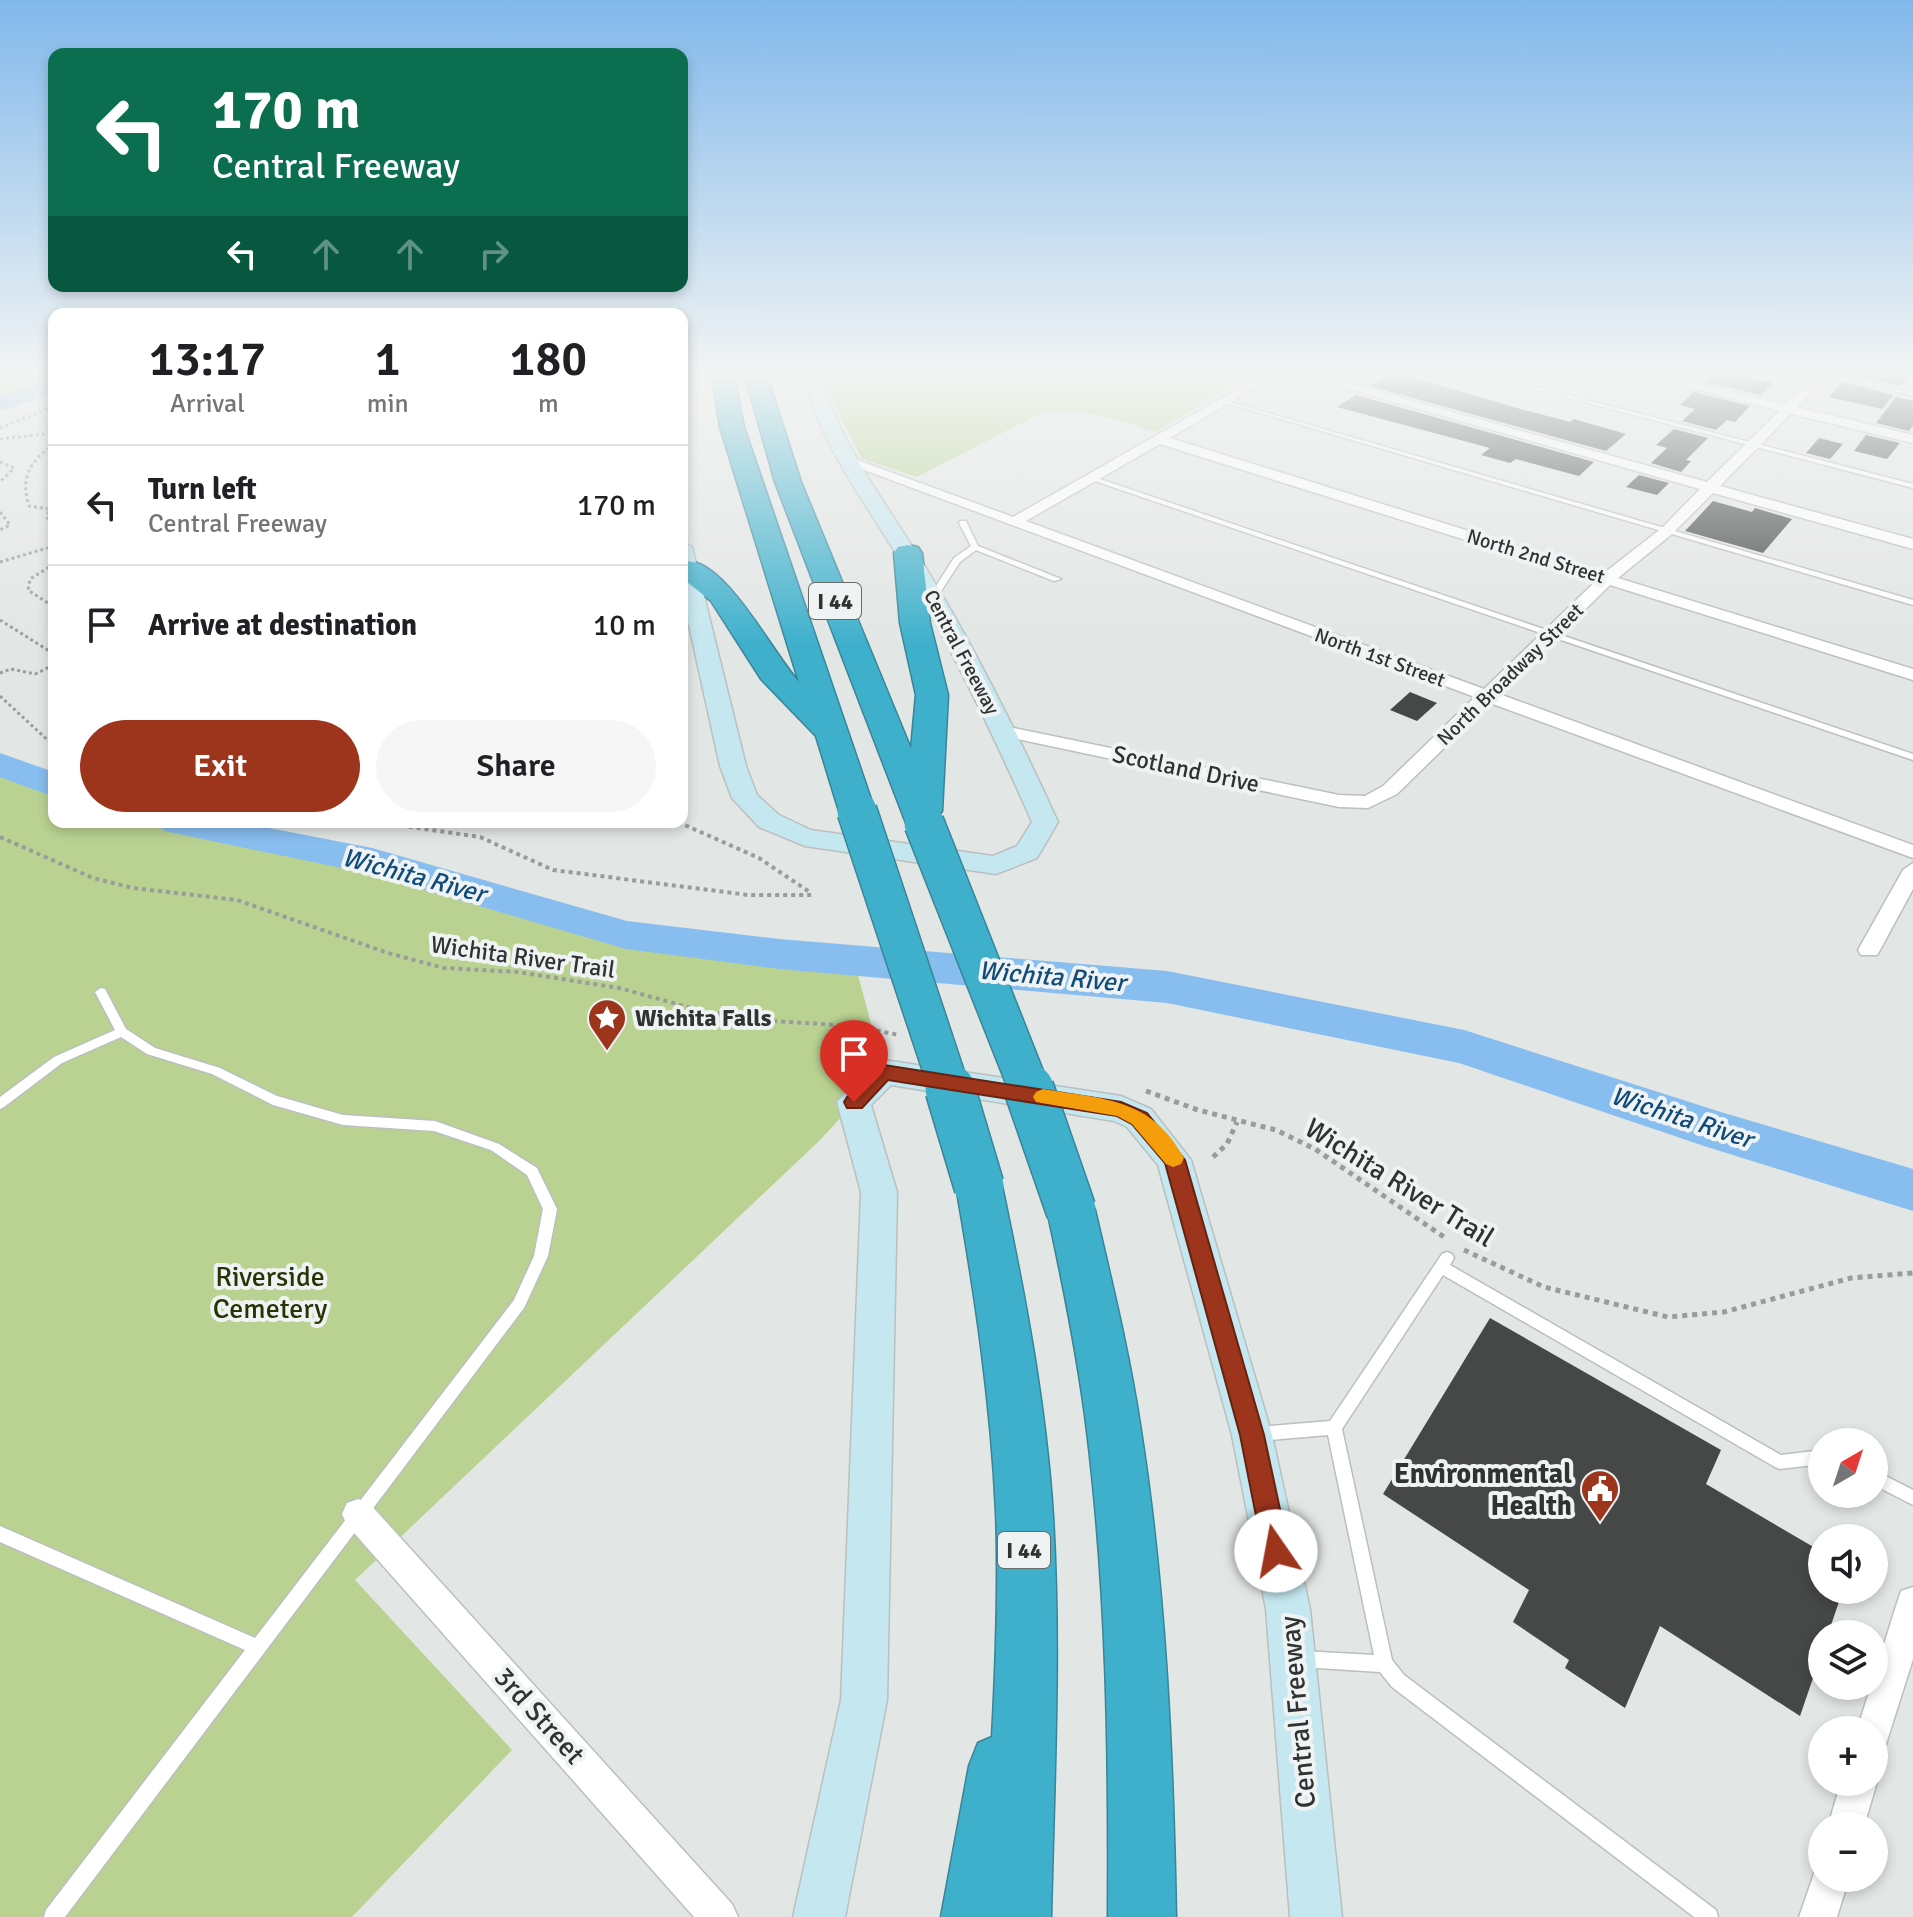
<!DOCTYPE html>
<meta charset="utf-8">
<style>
:root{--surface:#fff;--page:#f6f6f6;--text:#202124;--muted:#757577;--line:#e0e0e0;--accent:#9d341c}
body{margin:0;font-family:Signika,sans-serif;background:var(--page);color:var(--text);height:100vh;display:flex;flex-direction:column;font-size:30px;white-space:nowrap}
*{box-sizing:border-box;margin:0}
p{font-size:26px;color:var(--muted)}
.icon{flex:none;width:44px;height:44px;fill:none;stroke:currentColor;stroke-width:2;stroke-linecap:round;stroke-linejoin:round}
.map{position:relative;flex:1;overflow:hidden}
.side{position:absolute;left:48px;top:308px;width:640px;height:520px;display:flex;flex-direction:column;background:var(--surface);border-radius:16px;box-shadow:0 4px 12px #0003}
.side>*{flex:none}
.banner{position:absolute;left:48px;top:48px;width:640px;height:244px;border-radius:16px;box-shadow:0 4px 12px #0003;background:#0b6e4f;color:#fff;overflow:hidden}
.needle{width:52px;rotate:39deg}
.buttons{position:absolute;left:1808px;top:1428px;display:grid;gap:16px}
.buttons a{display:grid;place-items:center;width:80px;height:80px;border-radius:50%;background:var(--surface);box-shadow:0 4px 12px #0003;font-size:40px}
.pin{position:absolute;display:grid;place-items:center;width:68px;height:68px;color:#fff;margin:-82px -34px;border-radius:50% 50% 50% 0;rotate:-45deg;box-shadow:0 0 8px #0007}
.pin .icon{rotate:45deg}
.me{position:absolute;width:88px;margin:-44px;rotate:348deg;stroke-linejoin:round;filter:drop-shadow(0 0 6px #0008)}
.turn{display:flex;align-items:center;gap:28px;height:168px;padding:0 32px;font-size:36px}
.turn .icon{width:104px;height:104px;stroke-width:2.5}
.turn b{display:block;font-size:56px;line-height:68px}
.lanes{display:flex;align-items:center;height:76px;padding:0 32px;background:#0003;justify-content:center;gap:40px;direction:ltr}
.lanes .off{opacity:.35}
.eta{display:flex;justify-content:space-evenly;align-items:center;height:136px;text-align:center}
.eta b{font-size:48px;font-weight:600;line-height:56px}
.button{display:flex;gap:16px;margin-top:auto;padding:16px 32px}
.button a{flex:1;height:92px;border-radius:48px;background:var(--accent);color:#fff;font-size:32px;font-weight:600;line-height:92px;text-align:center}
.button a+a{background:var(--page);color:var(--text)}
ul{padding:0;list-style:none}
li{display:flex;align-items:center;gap:24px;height:120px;padding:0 32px;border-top:2px solid var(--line)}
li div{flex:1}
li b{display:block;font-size:30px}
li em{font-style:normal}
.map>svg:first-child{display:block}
.green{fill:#b9d292}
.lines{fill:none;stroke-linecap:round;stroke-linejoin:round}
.river{fill:#88bdef;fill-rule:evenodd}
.building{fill:#464847}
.lane-casing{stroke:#bbbfbe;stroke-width:3}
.street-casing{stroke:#bbbfbe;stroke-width:3}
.secondary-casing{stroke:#bbbfbe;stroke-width:3}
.highway-casing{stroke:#3a8496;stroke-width:3}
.path-far2{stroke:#9a9c9c;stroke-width:3;stroke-dasharray:3 3;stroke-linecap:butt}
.path-far1{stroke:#9a9c9c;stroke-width:4;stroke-dasharray:4 4;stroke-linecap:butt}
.path{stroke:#9a9c9c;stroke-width:5;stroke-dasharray:5 5;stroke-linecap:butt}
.lane{fill:#fff;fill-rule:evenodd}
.street{fill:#fff;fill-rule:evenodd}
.secondary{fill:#c5e7f0;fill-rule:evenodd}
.highway{fill:#3fb0cc;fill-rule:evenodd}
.highway-bridge-far1-casing{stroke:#3a8496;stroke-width:42;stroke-linecap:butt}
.highway-bridge-casing{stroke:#3a8496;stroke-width:52;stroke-linecap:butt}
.highway-bridge-far1{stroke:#3fb0cc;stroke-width:39}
.highway-bridge{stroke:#3fb0cc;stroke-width:49}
.route{fill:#9d341c;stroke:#662212;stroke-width:2}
.slow{fill:#f59e0b}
.labels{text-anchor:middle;stroke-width:8;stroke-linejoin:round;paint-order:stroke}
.far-street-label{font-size:20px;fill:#313232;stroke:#eff3f3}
.shield{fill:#eff3f3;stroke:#6a6c6c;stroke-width:2}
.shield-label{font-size:22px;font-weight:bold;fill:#313232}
.street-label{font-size:24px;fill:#313232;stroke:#eff3f3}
.poi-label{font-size:24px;font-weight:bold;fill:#313232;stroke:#eff3f3;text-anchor:start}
.water-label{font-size:26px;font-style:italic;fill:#124c7b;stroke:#eff3f3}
.near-street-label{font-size:28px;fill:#313232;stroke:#eff3f3}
.near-park-label{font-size:28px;fill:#263504;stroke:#eff3f3}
.near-poi-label{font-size:28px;font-weight:bold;fill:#313232;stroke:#eff3f3;text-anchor:end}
</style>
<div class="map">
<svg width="1913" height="1917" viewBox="0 0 1913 1917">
<rect width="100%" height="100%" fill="#e2e6e5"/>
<g class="green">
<polygon points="0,376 54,376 54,385 0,403"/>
<path d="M826 376H1249L1156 432C1116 420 1081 405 1039 414L917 477 862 459 832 400Z"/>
<polygon points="0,764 54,786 54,822 178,822 372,861 626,935 854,960 884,1072 818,1142 355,1580 512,1750 352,1917 0,1917"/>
</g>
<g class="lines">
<g class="river">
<polygon points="54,378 54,393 0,411 0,395"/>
<polygon points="0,753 54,772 54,797 0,777"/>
<polygon points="158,822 239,822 372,848 627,921 779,939 1167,971 1464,1030 1724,1113 1913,1169 1913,1211 1704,1146 1459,1063 1167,1003 779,969 626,949 366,873 164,831"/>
</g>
</g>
<g class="building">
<polygon points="1385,376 1407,376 1517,408 1570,422 1574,419 1626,434 1606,451 1369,386"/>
<polygon points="1712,376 1741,376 1773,383 1761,395 1705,382"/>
<polygon points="1853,376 1910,376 1901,386"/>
<polygon points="1842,382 1894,395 1882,409 1829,397"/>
<polygon points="1694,392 1750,406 1735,422 1727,420 1716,430 1682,421 1695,409 1680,405"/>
<polygon points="1356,395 1594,462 1579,476 1516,459 1510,463 1481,455 1490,448 1337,407"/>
<polygon points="1896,397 1913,401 1913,426 1909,431 1876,423"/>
<polygon points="1674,429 1708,438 1686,460 1691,461 1681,472 1651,463 1667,448 1656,445"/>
<polygon points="1866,435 1900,443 1887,459 1854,451"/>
<polygon points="1819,438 1843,444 1830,459 1806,453"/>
<polygon points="1639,475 1669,483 1657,495 1626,487"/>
<polygon points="1713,501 1752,512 1755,508 1792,519 1763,553 1685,531"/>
<polygon points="1410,692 1437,703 1417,721 1390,710"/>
<polygon points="1490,1318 1721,1450 1706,1484 1822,1552 1822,1590 1843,1590 1828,1634 1822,1634 1822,1652 1800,1716 1660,1626 1625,1708 1565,1668 1569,1660 1513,1622 1529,1590 1383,1494"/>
</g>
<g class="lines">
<defs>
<g id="lane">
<polygon points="1484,376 1493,376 1913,484 1913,488"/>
<polygon points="1830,376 1840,376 1913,392 1913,396"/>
<polygon points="1223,400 1913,600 1913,605 1223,402"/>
<polygon points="1091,476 1913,754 1913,760 1089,479 1089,477"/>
<polygon points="960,521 966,521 978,546 1061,579 1054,581 976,550 960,562 936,599 930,599 929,597 954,558 971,546 959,523"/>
<polygon points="101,988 105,989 126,1029 155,1048 220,1068 277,1096 343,1115 435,1121 499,1144 537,1168 557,1209 548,1256 524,1308 65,1917 44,1917 46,1910 245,1650 0,1542 0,1526 255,1638 514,1300 534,1256 543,1209 527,1175 491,1150 434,1131 343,1125 273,1105 212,1074 147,1054 121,1037 62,1063 4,1107 0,1109 0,1097 54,1057 115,1030 95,992"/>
<polygon points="1447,1252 1452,1254 1454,1258 1450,1265 1781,1455 1822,1450 1822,1464 1780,1469 1775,1467 1443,1275 1342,1429 1392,1660 1404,1675 1716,1910 1718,1917 1694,1917 1392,1687 1380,1672 1302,1667 1296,1665 1294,1659 1296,1653 1302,1651 1374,1655 1328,1435 1257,1441 1252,1439 1250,1434 1252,1429 1257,1427 1330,1421 1442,1254"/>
<polygon points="1874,1470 1913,1490 1913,1505 1874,1485"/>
</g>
<g id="street">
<path d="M1261 376H1275L1170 438 1604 573 1662 528 1700 489 1302 376H1321L1707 482 1779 411 1645 376H1665L1785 404 1814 376H1827L1797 407 1913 435V443L1791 414 1720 486 1913 539V549L1713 493 1672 534 1618 578 1913 669V680L1610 585 1499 694 1913 845V858L1490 703 1397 794 1368 808 1339 807 998 735 995 731 998 727 1004 726 1339 795 1365 796 1383 786 1475 697 840 461 852 458 1013 517ZM1160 444 1596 581 1484 689 1026 521Z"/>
<polygon points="1913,863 1913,889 1880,950 1877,955 1861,955 1858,950 1903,870"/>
<polygon points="358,1499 369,1503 732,1904 738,1917 694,1917 347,1525 342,1514 347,1503"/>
<polygon points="1913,1587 1913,1659 1886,1744 1874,1749 1874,1730 1857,1730 1871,1686 1874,1686 1874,1676 1897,1603 1901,1591"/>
<polygon points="1874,1775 1877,1782 1864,1826 1828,1826 1841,1782 1874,1782"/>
<polygon points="1822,1863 1822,1878 1849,1878 1837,1917 1799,1917 1817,1865"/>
</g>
<g id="secondary">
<path d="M804 376H820C844 453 895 515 935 583 981 660 1021 741 1058 822L1037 858 996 874 805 846 759 827 732 798 720 766 682 594V541L692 547 746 766 757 795 779 815 811 830 993 856 1017 846 1032 822C995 738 955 655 909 575 872 511 821 449 804 376Z"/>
<polygon points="884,1060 1121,1096 1151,1109 1191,1160 1272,1435 1310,1609 1342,1917 1290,1917 1266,1609 1232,1435 1158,1165 1127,1127 1114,1121 891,1085 871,1105 897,1192 887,1700 845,1917 793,1917 841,1700 861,1192 837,1102 872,1063"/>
</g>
<g id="highway">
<path d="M712 376H734L744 427 875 811 870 819 857 822 844 819 839 811 816 736 761 679 711 601 682 578V562C722 552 774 656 799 682L720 427Z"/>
<polygon points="745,376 767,376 801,482 911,749 916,695 900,623 894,553 898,547 908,545 918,547 922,553 930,623 948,695 942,811 939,815 942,823 937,831 924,834 911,831 906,823 775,482"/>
<path d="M979 1167 996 1173 1002 1186C1025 1295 1046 1405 1053 1516 1061 1650 1054 1783 1051 1917H941L969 1766 978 1743 992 1737C996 1662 999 1587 996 1512 991 1402 975 1294 956 1186L962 1173Z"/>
<path d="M1071 1191 1088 1196 1095 1210C1112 1283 1130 1356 1141 1431 1166 1592 1173 1754 1176 1917H1108C1109 1755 1107 1593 1087 1431 1078 1357 1063 1283 1047 1210L1054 1196Z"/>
</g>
</defs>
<use href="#lane" class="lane-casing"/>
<use href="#street" class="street-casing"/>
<use href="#secondary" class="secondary-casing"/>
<use href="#highway" class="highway-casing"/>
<g class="path-far2">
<polyline points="0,380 10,376"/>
<polyline points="0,428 54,406"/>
<polyline points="0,439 44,434 54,429"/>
<path d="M54 444C30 461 20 477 29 506L49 509 47 518 54 521"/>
<polyline points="0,462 14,468 0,482"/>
<polyline points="0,512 10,525 0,530"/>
<polyline points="0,562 54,546"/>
<polyline points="54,564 30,579 28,590 54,607"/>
<polyline points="0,620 54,654"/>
<polyline points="0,673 11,669 35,674 54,665"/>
<polyline points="0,696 54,746"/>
</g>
<g class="path-far1">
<polyline points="377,822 480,837 553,870 748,895 813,895"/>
<polyline points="678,822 759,858 811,893"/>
<polyline points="0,837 93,878 133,888 237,900 388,953 444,968 518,972 619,988 706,1012 773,1021 854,1026 899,1035"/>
</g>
<g class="path">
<polyline points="1146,1091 1198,1110 1276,1130 1315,1149 1447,1239"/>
<polyline points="1213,1157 1227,1144 1237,1122"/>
<polyline points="1464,1250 1544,1287 1668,1317 1724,1312 1851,1278 1913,1273"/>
</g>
<use href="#lane" class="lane"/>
<use href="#street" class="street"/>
<use href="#secondary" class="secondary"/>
<use href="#highway" class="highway"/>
<defs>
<g id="highway-bridge-far1">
<polyline points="857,811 950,1091"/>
<polyline points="924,823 1030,1091"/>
</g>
<g id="highway-bridge">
<polyline points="950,1089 979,1186"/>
<polyline points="1029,1089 1071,1210"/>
</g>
</defs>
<use href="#highway-bridge-far1" class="highway-bridge-far1-casing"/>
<use href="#highway-bridge" class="highway-bridge-casing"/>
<use href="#highway-bridge-far1" class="highway-bridge-far1"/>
<use href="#highway-bridge" class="highway-bridge"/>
</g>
<linearGradient id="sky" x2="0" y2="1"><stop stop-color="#81b8eb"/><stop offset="0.58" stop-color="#f2f4f3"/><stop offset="1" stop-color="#f2f4f3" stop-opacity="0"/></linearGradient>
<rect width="1913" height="644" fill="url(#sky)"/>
<polygon class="route" points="884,1065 1121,1102 1147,1113 1185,1160 1264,1435 1289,1551 1286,1560 1276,1564 1267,1560 1263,1551 1240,1435 1165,1163 1132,1124 1117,1116 888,1080 862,1108 847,1108 844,1102 847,1097 877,1067"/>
<path class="slow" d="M1043 1089C1103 1099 1152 1098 1184 1158L1181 1164 1173 1167 1166 1164 1132 1124 1117 1116 1036 1102 1033 1097 1036 1092Z"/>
<defs>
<symbol id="sight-pin" viewBox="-11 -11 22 30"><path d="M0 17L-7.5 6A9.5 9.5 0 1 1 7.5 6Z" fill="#9d341c" stroke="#eff3f3"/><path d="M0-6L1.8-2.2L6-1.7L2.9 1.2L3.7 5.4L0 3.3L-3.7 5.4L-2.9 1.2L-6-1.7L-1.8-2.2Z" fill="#fff"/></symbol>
<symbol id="civic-pin" viewBox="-11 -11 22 30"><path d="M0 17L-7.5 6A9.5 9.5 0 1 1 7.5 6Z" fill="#9d341c" stroke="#eff3f3"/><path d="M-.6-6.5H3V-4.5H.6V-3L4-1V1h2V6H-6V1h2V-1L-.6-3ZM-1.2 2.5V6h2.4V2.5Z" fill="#fff"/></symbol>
</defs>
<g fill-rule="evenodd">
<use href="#sight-pin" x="585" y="996" width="44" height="60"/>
<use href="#civic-pin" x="1578" y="1467" width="44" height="60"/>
</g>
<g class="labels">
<g class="far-street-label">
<text transform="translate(1536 556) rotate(17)" y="7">North 2nd Street</text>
<text transform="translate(962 652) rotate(62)" y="7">Central Freeway</text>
<text transform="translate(1380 657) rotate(20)" y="7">North 1st Street</text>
<text transform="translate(1510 674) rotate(-44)" y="7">North Broadway Street</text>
</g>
<g class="shield">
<rect x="809" y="583" width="52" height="36" rx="6"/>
<rect x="998" y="1532" width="52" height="36" rx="6"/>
</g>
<g class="shield-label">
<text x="835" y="609">I 44</text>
<text x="1024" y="1558">I 44</text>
</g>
<g class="street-label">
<text transform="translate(1186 769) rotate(12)" y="8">Scotland Drive</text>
<text transform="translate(523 957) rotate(8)" y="8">Wichita River Trail</text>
</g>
<g class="poi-label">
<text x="635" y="1026">Wichita Falls</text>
</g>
<g class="water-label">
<text transform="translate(414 875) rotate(15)" y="9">Wichita River</text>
<text transform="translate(1052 976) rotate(5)" y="9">Wichita River</text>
<text transform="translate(1682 1117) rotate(18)" y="9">Wichita River</text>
</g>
<g class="near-street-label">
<text transform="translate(1400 1182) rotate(32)" y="10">Wichita River Trail</text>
<text transform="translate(1297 1712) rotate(-95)" y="10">Central Freeway</text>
<text transform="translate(540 1715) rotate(48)" y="10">3rd Street</text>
</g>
<g class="near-park-label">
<text x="270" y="1286">Riverside<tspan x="270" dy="32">Cemetery</tspan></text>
</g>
<g class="near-poi-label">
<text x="1572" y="1483">Environmental<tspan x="1572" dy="32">Health</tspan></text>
</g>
</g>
</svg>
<div class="buttons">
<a><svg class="needle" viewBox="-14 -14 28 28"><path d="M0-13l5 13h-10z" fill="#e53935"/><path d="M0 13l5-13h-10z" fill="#757577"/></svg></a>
<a><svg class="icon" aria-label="sound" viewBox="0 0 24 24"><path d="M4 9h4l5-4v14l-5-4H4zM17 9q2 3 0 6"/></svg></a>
<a><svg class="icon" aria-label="layers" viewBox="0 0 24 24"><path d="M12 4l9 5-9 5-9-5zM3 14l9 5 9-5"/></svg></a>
<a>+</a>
<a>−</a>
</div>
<div class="pin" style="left:854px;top:1102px;background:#d93025"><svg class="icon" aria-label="arrive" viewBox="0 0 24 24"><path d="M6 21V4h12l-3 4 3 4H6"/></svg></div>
<svg class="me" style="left:1276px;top:1551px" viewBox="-20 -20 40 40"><circle r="19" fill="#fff"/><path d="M0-13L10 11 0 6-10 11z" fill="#9d341c"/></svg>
<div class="banner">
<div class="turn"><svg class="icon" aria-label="left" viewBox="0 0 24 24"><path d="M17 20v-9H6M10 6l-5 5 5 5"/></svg><div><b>170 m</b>Central Freeway</div></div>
<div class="lanes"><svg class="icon" aria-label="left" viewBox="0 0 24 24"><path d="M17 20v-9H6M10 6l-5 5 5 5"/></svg><svg class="icon off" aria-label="ahead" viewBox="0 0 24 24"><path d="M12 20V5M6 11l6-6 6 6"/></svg><svg class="icon off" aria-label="ahead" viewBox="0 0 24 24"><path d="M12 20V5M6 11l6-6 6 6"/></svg><svg class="icon off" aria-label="right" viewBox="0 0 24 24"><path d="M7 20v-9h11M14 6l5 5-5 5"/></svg></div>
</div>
<section class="side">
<div class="eta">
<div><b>13:17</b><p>Arrival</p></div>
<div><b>1</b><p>min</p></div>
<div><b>180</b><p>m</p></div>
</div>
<ul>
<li><svg class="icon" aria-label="left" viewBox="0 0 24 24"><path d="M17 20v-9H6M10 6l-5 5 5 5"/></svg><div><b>Turn left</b><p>Central Freeway</p></div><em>170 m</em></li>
<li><svg class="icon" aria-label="arrive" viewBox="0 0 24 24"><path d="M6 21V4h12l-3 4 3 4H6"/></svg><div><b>Arrive at destination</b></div><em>10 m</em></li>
</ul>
<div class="button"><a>Exit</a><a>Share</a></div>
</section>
</div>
